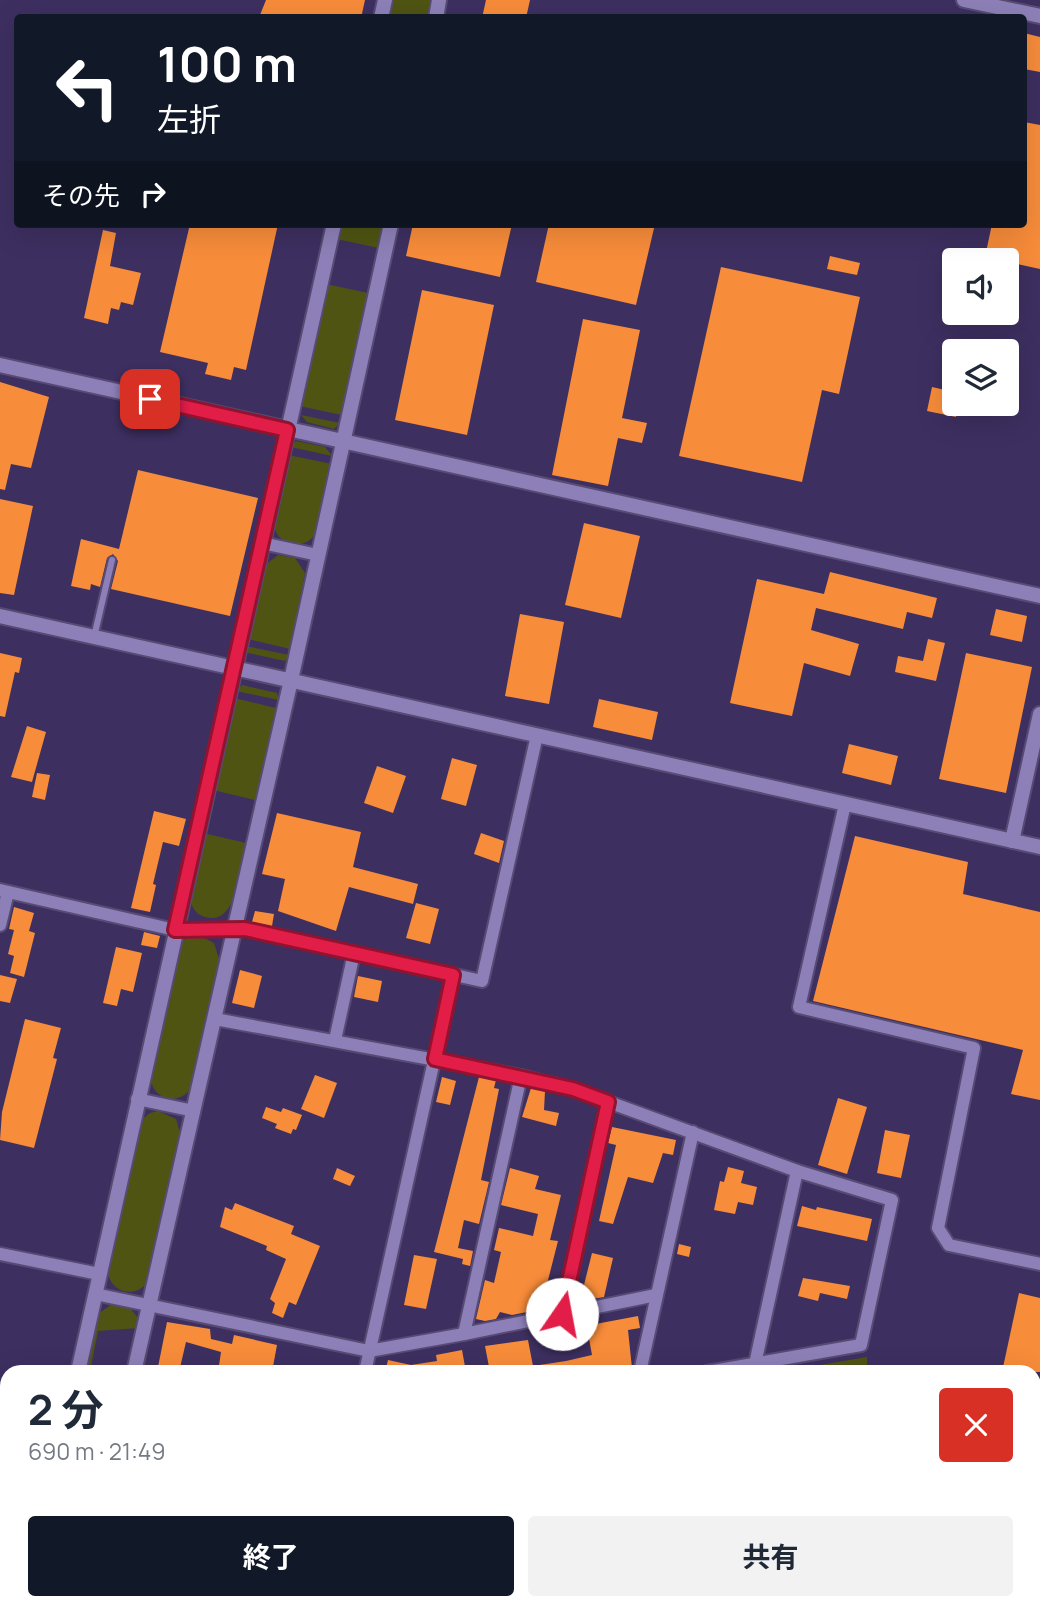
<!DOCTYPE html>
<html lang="ja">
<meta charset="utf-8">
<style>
:root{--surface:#fff;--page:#f2f2f3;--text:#1f2937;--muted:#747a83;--accent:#111827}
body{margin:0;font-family:Manrope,"Noto Sans JP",sans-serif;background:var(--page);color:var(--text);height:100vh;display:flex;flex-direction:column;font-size:26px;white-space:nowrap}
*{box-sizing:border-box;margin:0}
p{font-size:23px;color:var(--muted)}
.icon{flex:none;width:38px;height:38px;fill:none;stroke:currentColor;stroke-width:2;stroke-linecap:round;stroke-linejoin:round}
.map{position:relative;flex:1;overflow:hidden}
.details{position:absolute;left:0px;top:1365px;width:1041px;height:245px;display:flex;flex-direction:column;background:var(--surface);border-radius:21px 21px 0 0;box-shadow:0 7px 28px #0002}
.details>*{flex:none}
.top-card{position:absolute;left:14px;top:14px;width:1013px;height:214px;border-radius:7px;box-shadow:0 7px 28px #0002;background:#111827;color:#fff;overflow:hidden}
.fabs{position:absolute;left:942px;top:248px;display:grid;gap:14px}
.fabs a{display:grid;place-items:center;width:77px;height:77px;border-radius:7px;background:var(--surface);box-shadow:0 7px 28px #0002;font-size:35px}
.pin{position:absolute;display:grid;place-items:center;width:60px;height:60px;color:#fff;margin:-30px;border-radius:14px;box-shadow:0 4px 10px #0006}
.me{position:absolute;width:77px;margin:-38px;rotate:12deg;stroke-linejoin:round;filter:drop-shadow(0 0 5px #0008)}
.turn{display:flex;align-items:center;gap:24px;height:147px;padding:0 28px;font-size:32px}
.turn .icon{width:91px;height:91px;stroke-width:2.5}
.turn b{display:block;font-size:49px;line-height:60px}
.then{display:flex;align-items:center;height:66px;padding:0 28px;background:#0003;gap:14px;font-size:26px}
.round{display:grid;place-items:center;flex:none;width:74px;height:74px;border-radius:7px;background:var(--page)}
.summary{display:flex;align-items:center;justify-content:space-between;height:119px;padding:0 28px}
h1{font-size:42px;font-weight:700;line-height:52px}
.cta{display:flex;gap:14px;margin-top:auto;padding:14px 28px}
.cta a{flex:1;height:80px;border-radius:7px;background:var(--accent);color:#fff;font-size:28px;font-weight:700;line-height:80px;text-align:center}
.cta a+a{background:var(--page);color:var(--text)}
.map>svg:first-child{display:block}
.green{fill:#4f5413}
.building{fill:#f78c3a}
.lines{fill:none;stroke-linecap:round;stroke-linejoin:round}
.service-casing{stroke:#574b74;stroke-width:10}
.minor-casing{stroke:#574b74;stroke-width:16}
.tertiary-casing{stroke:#574b74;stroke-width:18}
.service{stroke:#8d80b8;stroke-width:6}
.minor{stroke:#8d80b8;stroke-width:12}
.tertiary{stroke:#8d80b8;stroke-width:14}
.route-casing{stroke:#92132f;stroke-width:18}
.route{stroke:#e11d48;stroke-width:12}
</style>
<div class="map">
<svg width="1040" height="1610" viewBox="0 0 1040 1610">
<rect width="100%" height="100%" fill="#3d2f60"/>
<g class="green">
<polygon points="389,0 435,0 431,17 385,18"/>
<polygon points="339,224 385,224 379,248 336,239"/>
<polygon points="326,284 368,293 342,415 299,406"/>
<polygon points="301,415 340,423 334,429 307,422"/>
<polygon points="296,441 325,447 332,456 291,447"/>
<path d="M288 455 332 464C327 485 325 512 316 532 307 552 274 546 274 523 274 502 284 476 288 455Z"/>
<polygon points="278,555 295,558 305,573 290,649 248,639 264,566"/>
<polygon points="246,646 289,655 285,661 248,653"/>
<polygon points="242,685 277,693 279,700 236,691"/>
<polygon points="234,698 276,708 255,800 213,790"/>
<path d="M203 833 246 843C241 865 238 927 205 917 194 914 191 905 189 895Z"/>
<path d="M196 934 214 943 219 959 193 1086C179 1107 153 1101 150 1077L181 941Z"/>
<path d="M158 1111 176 1119 181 1136 150 1279C137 1300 110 1294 107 1270L140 1121 150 1113Z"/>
<polygon points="112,1304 130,1308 138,1318 139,1328 98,1331 90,1372 84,1372 98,1314"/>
<polygon points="867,1357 867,1372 779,1372"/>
</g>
<g class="building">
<polygon points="266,0 365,0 361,18 262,18 260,15"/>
<polygon points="486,0 530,0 526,18 482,18"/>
<polygon points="1024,33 1040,37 1040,72 1024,69"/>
<polygon points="1024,122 1040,125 1040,269 985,257 992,224 1024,224"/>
<polygon points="190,224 278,224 246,370 234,367 231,380 205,374 208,363 160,352"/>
<polygon points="413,224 512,224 500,277 406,256"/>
<polygon points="549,224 655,224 636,305 536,282"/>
<polygon points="103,230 116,233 110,266 141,273 133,305 121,302 119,310 111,308 108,324 84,318"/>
<polygon points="830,256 860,263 857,275 827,269"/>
<polygon points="721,267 860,297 839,394 822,390 802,482 679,456"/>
<polygon points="422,290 494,305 467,435 395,420"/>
<polygon points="583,319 640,330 622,418 647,423 642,443 618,438 608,486 552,475"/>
<polygon points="0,382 49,397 31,468 11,464 5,490 0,489"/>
<polygon points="932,387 954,392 954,404 959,404 956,417 927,411"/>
<polygon points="138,470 258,498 230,616 111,589 118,561 113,554 107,558 100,587 91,584 90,590 71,586 81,539 119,549"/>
<polygon points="0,499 33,506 14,595 0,593"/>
<polygon points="584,523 640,536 621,618 565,605"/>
<polygon points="830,572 937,598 932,618 907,612 903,629 816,608 811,630 859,644 850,676 804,663 792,716 730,703 757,579 824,594"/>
<polygon points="996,609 1027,616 1022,642 990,635"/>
<polygon points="520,614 564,622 549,704 505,696"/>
<polygon points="928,639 945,643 936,681 895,672 898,656 923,661"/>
<polygon points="0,653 22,658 19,673 15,672 5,717 0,716"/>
<polygon points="966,653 1032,667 1006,793 939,779"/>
<polygon points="599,699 658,712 652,740 593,727"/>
<polygon points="27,726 46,732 32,782 11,777"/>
<polygon points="849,744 898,756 891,785 842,773"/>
<polygon points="452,758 477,765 466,806 441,799"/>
<polygon points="377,766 406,776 393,813 364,803"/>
<polygon points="37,773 50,775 45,800 32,797"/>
<polygon points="154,811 186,819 179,846 163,842 153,884 156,885 150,912 131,908"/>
<polygon points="277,813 361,832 353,867 418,884 413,904 349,887 336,931 278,911 285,879 262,874"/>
<polygon points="481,833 504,841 499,863 474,854"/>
<polygon points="855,836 968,862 963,894 1040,912 1040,1100 1011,1094 1023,1050 813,1001"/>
<polygon points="416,903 439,909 430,944 406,938"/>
<polygon points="14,907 34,913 29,931 35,933 24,977 10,973 14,956 8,954 14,930 9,929"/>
<polygon points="255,911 274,914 272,926 252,922"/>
<polygon points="144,932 160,936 157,948 141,945"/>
<polygon points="116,947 142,953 133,992 121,989 117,1006 103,1003"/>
<polygon points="240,970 262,976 254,1008 232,1003"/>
<polygon points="0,975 17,979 10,1003 0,1001"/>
<polygon points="358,976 382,981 378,1002 354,997"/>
<polygon points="25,1019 61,1028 53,1058 57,1059 34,1148 0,1140 2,1112"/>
<polygon points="315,1075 337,1083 324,1118 301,1109"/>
<polygon points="442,1077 456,1081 450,1105 436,1102"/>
<polygon points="479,1077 496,1080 494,1088 499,1089 481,1180 489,1182 479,1224 464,1220 458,1248 473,1251 470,1266 462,1264 463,1259 434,1252"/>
<polygon points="531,1088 545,1091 544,1110 559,1113 556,1126 522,1117"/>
<polygon points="838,1098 867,1107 847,1174 818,1165"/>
<polygon points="266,1107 281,1112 283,1108 302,1115 296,1130 293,1129 291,1134 275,1128 277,1124 262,1118"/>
<polygon points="612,1127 676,1140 673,1155 663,1153 653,1183 628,1177 613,1224 599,1221 616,1145 608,1143"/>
<polygon points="885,1130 910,1135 901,1178 877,1173"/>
<polygon points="728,1167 744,1171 741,1183 757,1187 753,1205 738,1202 735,1214 714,1210 720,1181 724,1182"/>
<polygon points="337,1168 355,1176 350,1186 333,1179"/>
<polygon points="510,1168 539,1176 535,1189 561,1195 550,1240 558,1241 545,1292 556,1295 553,1307 545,1309 529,1305 527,1312 512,1315 500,1312 496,1319 485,1321 476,1319 485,1280 494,1283 501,1252 494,1250 499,1228 533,1236 538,1214 501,1205"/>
<polygon points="235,1203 294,1226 291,1234 320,1246 296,1305 289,1302 283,1318 272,1313 275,1303 270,1299 286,1259 266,1250 267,1246 220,1227 225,1207 232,1210"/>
<polygon points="802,1206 816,1210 817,1207 872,1219 867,1241 797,1226"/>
<polygon points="679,1244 691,1247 689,1257 677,1254"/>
<polygon points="592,1253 613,1258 604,1297 580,1301"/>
<polygon points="414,1255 437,1259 426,1309 404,1305"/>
<polygon points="803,1278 850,1286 847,1299 820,1293 818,1301 798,1296"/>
<polygon points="1019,1293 1040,1298 1040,1372 1002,1372"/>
<polygon points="638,1316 640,1328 628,1330 632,1368 612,1372 611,1367 573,1372 490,1372 485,1346 528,1340 533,1366 566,1361 592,1355 588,1333 569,1329"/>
<polygon points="167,1322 210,1329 211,1339 232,1344 234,1335 277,1345 272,1372 218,1372 221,1352 186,1342 179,1372 157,1372"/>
<polygon points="462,1350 466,1372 385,1372 388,1360 411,1365 437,1361 436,1355"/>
</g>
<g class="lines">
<defs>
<polyline id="service" points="94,637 112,560"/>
<g id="minor">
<polyline points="262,543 318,555"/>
<polyline points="845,804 799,1007 974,1048 938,1228 949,1245 1040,1264"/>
<polyline points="0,890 175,930 245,929 482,981 537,735"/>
<polyline points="0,925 8,892"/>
<polyline points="335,1040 354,953"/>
<polyline points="521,1076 573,1089 797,1171"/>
<polyline points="137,1099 194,1111"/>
<polyline points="0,1254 99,1274"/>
<polyline points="95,1294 369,1351 464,1334 521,1076 215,1019"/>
<polyline points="562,1313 608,1102"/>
<polyline points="464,1334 656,1295"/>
<polyline points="365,1372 453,975"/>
<polyline points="640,1372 693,1132"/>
<polyline points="707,1372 861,1345 892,1200 797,1171 755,1364"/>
<polyline points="0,1400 7,1402"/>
<polyline points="45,1610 53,1603"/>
</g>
<g id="tertiary">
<polyline points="964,0 1040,16"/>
<polyline points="381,18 385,0"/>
<polyline points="436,18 439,0"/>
<polyline points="0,365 1040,596"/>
<polyline points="0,616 1040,847"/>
<polyline points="1012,841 1040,714"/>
<polyline points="78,1372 334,224"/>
<polyline points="134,1372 291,680 391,224"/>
<polyline points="0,1527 7,1516"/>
<polyline points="0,1556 7,1546"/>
</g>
</defs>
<use href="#service" class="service-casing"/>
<use href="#minor" class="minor-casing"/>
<use href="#tertiary" class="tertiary-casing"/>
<use href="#service" class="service"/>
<use href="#minor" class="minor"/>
<use href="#tertiary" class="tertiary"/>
</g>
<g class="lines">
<defs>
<polyline id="route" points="150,399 287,430 175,930 245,929 453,975 435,1059 573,1089 608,1102 562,1314"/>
</defs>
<use href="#route" class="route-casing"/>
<use href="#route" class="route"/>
</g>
</svg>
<div class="fabs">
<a><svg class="icon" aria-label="sound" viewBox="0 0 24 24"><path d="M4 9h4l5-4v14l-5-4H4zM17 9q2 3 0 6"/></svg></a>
<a><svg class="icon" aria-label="layers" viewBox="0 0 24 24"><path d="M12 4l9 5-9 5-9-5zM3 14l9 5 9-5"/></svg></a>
</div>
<div class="pin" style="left:150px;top:399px;background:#d93025"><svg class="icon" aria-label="arrive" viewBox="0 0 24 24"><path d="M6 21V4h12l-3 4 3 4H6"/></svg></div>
<svg class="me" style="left:562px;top:1314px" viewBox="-20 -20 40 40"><circle r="19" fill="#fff"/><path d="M0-13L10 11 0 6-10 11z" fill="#e11d48"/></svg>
<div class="top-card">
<div class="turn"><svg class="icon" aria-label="left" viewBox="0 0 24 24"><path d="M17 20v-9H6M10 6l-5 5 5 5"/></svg><div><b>100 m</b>左折</div></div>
<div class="then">その先<svg class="icon" aria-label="right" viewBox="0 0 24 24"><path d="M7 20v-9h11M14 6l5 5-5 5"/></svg></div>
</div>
<section class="details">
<div class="summary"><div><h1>2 分</h1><p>690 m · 21:49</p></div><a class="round" style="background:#d93025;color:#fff"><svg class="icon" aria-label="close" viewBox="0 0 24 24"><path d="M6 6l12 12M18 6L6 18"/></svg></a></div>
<div class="cta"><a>終了</a><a>共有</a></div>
</section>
</div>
